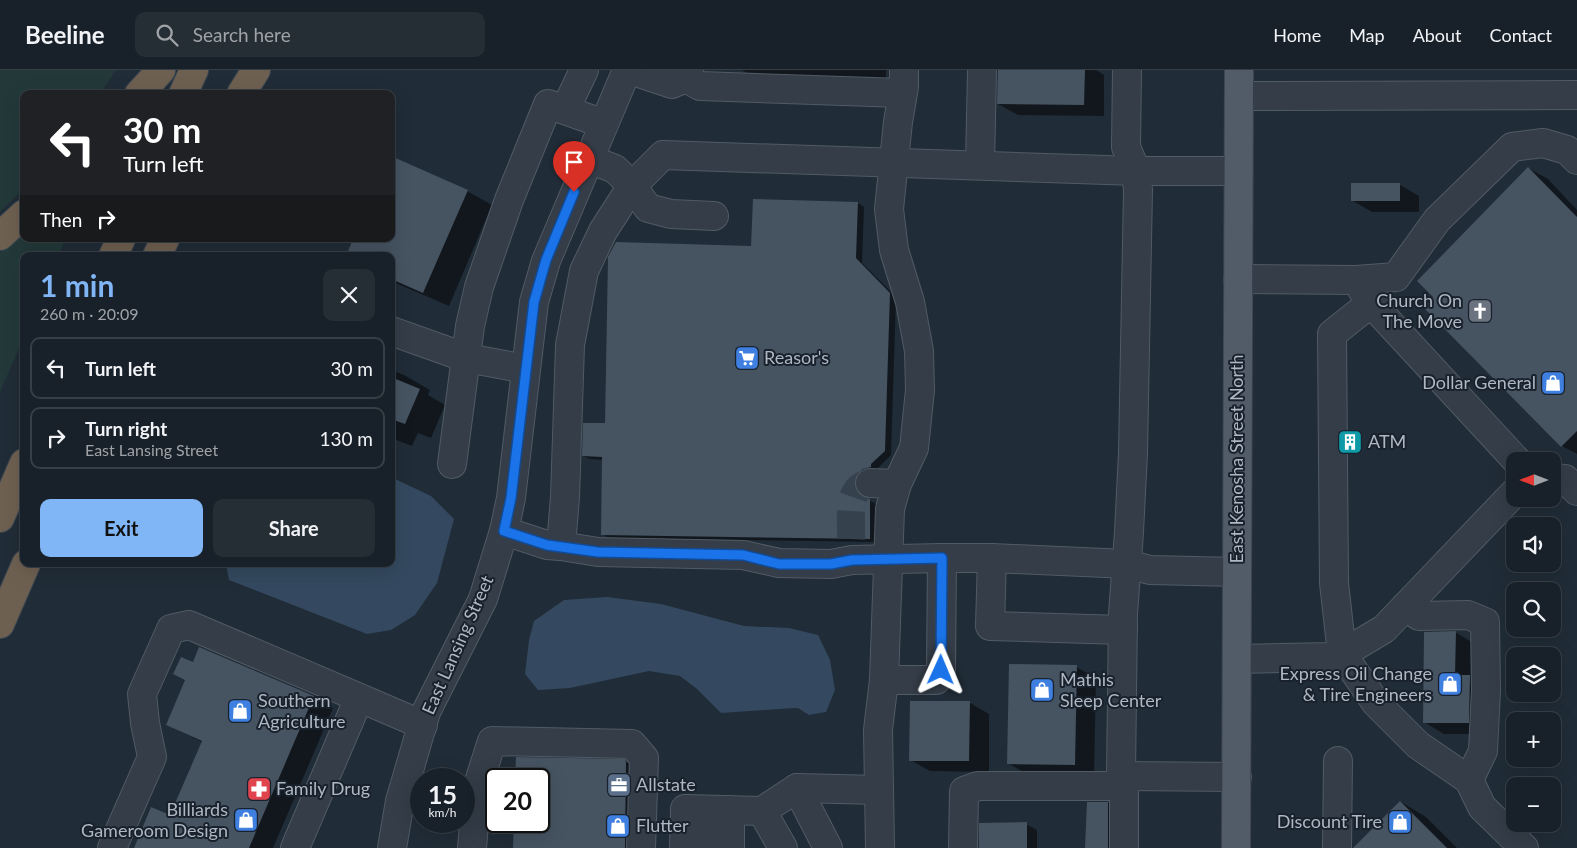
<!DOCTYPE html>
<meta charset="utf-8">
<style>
:root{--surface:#182129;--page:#252e35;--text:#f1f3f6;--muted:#9fa3a8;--line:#363e46;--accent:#81b6f6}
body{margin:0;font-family:Lato,sans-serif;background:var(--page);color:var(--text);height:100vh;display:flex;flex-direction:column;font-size:19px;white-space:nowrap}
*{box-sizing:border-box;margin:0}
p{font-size:16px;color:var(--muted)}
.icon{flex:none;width:28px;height:28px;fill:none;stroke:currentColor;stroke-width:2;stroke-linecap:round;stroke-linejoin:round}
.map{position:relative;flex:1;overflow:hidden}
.sheet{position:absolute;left:20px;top:182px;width:375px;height:315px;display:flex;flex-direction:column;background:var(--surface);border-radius:10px;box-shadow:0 5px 20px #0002,0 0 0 1px var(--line)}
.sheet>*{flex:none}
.banner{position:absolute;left:20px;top:20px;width:375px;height:152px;border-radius:10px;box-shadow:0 5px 20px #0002,0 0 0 1px var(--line);background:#202124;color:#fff;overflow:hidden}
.needle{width:32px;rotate:270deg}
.tools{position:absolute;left:1506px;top:382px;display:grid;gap:10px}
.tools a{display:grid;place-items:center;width:55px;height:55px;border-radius:10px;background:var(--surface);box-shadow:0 5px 20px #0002,0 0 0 1px var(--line);font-size:25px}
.speed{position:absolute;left:410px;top:698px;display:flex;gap:10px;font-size:25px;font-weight:700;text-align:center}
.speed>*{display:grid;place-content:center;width:65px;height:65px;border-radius:50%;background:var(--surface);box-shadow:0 5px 20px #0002,0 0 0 1px var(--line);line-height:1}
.speed small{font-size:12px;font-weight:400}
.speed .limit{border:2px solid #111;border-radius:8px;background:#fff;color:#111}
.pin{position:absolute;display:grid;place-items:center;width:42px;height:42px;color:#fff;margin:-51px -21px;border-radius:50% 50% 50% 0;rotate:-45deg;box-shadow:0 0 5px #0007}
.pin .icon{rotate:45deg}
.me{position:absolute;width:55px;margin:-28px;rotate:1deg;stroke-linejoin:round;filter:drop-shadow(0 0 4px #0008)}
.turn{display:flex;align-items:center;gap:18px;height:105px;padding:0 20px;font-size:22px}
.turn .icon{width:65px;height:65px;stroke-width:2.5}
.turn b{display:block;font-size:35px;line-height:42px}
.then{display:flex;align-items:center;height:48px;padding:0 20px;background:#0003;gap:10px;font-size:19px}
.round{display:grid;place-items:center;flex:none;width:52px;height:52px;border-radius:10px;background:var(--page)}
.head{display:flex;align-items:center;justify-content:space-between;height:85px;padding:0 20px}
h1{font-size:30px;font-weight:700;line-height:38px;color:var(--accent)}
.cta{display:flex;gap:10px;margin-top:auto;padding:10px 20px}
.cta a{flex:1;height:58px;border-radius:10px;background:var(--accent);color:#111;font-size:20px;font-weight:700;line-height:58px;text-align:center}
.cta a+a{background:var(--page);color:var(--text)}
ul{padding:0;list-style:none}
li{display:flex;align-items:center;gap:15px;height:62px;margin:0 10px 8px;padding:0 10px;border:2px solid var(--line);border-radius:10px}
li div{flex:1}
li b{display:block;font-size:19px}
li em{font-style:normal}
header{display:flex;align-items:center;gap:30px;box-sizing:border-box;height:70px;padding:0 25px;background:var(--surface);border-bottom:1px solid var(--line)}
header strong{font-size:24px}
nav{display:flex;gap:28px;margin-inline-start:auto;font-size:18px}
.search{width:350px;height:45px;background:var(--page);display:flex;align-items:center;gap:12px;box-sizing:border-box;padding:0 18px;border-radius:10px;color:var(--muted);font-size:19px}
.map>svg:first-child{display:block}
.green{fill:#233939}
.water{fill:#34495f}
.shadow{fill:#0007}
.building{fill:#465361}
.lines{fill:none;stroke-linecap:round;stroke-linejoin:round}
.minor-tunnel{stroke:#35414c;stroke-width:28;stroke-dasharray:28 14;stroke-linecap:butt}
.minor-casing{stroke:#515b65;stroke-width:30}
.major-casing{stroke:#3d4651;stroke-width:30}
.highway-casing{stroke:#3e4852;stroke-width:30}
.minor{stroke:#343d48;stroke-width:28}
.major{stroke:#525c68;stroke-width:28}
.highway{stroke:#6e6051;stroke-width:28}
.route-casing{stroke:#114b97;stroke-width:12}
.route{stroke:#1a73e8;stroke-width:9}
.labels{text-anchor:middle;stroke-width:4;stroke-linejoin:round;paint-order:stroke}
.poi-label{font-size:18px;fill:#aeb8c4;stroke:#19222c;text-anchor:start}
.street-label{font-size:18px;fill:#aeb8c4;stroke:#19222c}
</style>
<header>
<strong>Beeline</strong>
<div class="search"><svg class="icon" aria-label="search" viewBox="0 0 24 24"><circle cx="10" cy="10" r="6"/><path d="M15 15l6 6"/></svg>Search here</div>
<nav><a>Home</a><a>Map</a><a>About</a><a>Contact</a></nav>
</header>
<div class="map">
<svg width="1577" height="778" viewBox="0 0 1577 778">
<rect width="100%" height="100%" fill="#202c37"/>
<g class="green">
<polygon points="0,0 116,0 100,24 24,24 24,118 0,142"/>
<polygon points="24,159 24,169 66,169 58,186 24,186 24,267 0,322 0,182"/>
</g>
<g class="water">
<polygon points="391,407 431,426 454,449 437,513 415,545 391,560 367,564 229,510 226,494 391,494"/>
<polygon points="607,527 661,534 744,556 789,558 818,565 830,590 835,620 826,642 809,645 798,638 794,638 721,643 697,619 680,606 649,601 570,618 538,620 525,604 529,570 534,551 564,530"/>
</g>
<g class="shadow">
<polygon points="742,0 886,0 886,13 762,11"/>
<polygon points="999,0 1096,0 1104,5 1104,46 1018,45 998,34"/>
<polygon points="1528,98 1548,109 1577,140 1577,384 1562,376 1435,227"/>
<polygon points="1400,115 1419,126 1419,142 1372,142 1353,131"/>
<polygon points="467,121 492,135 449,236 391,211 391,186 347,186 355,169 391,169"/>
<polygon points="858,133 864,137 862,193 896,227 891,385 860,416 862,425 865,428 876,434 876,472 609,468 602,464 604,390 590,389 583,386 606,354 752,178"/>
<polygon points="391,300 404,305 430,320 428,325 445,335 431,368 418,363 412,376 391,368"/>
<polygon points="1455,562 1475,574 1488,664 1444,664 1424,652"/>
<polygon points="194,594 313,627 333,638 273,778 135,778 171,747 202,672 167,655"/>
<polygon points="1076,597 1096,608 1094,706 1028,705 1008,693"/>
<polygon points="970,633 989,644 989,702 930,701 910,690"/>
<polygon points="624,691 645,702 644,778 514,778 539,751 539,709"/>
<polygon points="1401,732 1426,747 1457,778 1364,778"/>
<polygon points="1088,733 1108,733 1119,739 1119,778 1086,778"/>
<polygon points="1026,754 1037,760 1037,778 980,778"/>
</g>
<g class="building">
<polygon points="998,0 1085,0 1084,35 997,34"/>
<polygon points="391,86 468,120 423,223 391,209 391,186 346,186 353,169 391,169"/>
<polygon points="1528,97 1577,147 1577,361 1561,377 1423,237 1433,227 1417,211"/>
<rect x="1351" y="113" width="49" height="18"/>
<polygon points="753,129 858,132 856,188 890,223 885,381 871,394 871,397 863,399 857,404 854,412 856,420 861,426 870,429 870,469 601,465 602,387 582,386 583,353 605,353 608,187 616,172 751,176"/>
<polygon points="391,307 420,319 405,354 391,349"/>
<polygon points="1456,561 1455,605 1470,605 1469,653 1423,653 1424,562"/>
<polygon points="199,577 314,626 249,778 134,778 151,737 170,745 202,671 166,655 185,610 173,604 181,587 193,592"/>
<polygon points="1009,594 1077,595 1075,695 1007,694"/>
<polygon points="910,631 970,631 969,691 909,691"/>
<polygon points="516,687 625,689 626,692 625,778 513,778 514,751 539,751 539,709 515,709"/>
<polygon points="1400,731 1447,778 1353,778"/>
<polygon points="1087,732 1108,732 1108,778 1085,778"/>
<polygon points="1027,752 1027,778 979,778 979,753"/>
</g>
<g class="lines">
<path class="minor-tunnel" d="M851 469C852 448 845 418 870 413"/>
<defs>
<g id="minor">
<polyline points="630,0 672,14 686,8 689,0"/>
<polyline points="686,8 700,16 902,23"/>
<polyline points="1239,26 1577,25"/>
<polyline points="565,40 584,0"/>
<polyline points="589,89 615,99 632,116 648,138 671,144 714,146"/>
<polyline points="980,95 982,0"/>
<polyline points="1238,209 1356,210 1396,207 1437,150 1512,77 1543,73 1567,80 1577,90"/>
<polyline points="1361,218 1371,233 1517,391"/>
<polyline points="1371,233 1332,264 1334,513 1342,584 1376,633 1418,675 1469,710 1482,737 1524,778"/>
<polyline points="391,261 467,288 526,299"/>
<polyline points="452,394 470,256 479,217 509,130 548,34 604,54"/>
<polyline points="1552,408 1565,409 1577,421"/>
<polyline points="870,413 897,414"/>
<polyline points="504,461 547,475 561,476 565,427 570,275 584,201 603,161 632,116 663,85 1136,101 1238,101"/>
<polyline points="561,476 598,482 743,485 779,493 831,494 852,490 942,488 992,488"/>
<polyline points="1406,536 1419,546 1468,545 1485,552 1486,620 1483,681 1469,710"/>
<polyline points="1123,560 990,556 992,488 1127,494 1150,500 1237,502"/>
<polyline points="1237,589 1330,587 1342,584 1384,559 1515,422"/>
<polyline points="884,610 936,610 941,600 942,488"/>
<polyline points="1121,706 1237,707"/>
<polyline points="797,718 828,778"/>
<polyline points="762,741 783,778"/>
<polyline points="112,778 152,687 145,653 142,624 171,559 189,555 423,655"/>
<polyline points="295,778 359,628"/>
<polyline points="392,778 400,731 426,642 483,529 504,461 511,428 534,232 546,191 627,0"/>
<polyline points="472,778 477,718 492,671 632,674 644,688 641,778"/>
<polyline points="684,778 685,739 762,741 797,718 879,720"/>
<polyline points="707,778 707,740"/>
<polyline points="730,778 730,740"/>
<polyline points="880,778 878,660 884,610 890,439 897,414 914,378 920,320 919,281 910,232 894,180 889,139 898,52 904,17 904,0"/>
<polyline points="963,778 964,721 978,716 1124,716"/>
<polyline points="1124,778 1124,716 1121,706 1123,544 1129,462 1133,383 1138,120 1136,101 1126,77 1127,0"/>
<polyline points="1337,778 1338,691"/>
</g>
<polyline id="major" points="1236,778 1239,0"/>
<g id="highway">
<polyline points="139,24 161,0"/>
<polyline points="183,24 194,0"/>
<polyline points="241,24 256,0"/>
<polyline points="0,166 24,144"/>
<polyline points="113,186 121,169"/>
<polyline points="157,186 165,169"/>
<polyline points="0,448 24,393"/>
<polyline points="0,554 26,494"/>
</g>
</defs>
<use href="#minor" class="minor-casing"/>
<use href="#major" class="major-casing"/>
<use href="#highway" class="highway-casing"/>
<use href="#minor" class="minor"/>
<use href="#major" class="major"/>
<use href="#highway" class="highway"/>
</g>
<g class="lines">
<defs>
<polyline id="route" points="574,122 546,190 534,232 511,428 504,461 547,475 598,482 743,485 779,494 831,494 852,490 942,488 941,600"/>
</defs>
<use href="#route" class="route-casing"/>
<use href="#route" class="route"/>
</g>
<defs>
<symbol id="church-square" viewBox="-11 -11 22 22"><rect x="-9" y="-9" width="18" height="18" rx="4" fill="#6b7280" stroke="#19222c"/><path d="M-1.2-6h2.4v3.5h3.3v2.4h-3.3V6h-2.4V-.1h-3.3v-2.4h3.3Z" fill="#fff"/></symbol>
<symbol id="supermarket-square" viewBox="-11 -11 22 22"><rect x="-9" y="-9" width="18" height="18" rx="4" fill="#3f7fe0" stroke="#19222c"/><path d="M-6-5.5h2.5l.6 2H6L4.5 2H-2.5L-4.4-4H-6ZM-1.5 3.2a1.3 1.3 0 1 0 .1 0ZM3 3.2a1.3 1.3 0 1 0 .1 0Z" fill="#fff"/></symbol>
<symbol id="shop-square" viewBox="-11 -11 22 22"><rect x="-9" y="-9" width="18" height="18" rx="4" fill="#3f7fe0" stroke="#19222c"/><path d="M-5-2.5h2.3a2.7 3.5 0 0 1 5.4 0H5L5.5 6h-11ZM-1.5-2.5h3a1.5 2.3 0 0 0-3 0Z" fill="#fff"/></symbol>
<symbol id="building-square" viewBox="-11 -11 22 22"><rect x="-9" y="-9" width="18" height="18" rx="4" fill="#0f9aa8" stroke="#19222c"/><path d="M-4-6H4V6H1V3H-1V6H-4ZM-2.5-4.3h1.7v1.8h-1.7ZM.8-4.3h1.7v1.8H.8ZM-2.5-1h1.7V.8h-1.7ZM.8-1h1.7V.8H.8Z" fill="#fff"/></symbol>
<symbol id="office-square" viewBox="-11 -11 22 22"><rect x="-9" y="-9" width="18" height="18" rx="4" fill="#5c6f8a" stroke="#19222c"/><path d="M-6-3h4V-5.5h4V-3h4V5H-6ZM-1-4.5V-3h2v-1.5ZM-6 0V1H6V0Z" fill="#fff"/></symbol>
<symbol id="pharmacy-square" viewBox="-11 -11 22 22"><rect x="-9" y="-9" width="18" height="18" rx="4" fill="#e0444e" stroke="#19222c"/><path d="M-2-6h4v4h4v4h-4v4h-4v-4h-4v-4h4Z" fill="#fff"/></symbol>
</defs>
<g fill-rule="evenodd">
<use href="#church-square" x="1466" y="227" width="28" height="28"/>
<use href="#supermarket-square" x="733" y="274" width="28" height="28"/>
<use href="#shop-square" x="1539" y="299" width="28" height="28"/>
<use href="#building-square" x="1336" y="358" width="28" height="28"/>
<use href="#shop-square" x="1436" y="600" width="28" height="28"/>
<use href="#shop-square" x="1028" y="606" width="28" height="28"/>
<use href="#shop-square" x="226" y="627" width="28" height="28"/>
<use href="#office-square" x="605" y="701" width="28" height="28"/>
<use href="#pharmacy-square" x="245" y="705" width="28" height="28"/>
<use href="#shop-square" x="232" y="736" width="28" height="28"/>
<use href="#shop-square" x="1386" y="738" width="28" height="28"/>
<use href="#shop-square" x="604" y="742" width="28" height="28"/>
</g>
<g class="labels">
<g class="poi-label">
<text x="1462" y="237" text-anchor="end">Church On<tspan x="1462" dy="21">The Move</tspan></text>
<text x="764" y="294">Reasor's</text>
<text x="1536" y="319" text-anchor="end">Dollar General</text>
<text x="1368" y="378">ATM</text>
<text x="1432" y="610" text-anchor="end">Express Oil Change<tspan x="1432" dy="21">&amp; Tire Engineers</tspan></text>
<text x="1060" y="616">Mathis<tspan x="1060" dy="21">Sleep Center</tspan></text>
<text x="258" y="637">Southern<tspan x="258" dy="21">Agriculture</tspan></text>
<text x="636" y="721">Allstate</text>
<text x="276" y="725">Family Drug</text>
<text x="228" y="746" text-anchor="end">Billiards<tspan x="228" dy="21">Gameroom Design</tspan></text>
<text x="1382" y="758" text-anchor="end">Discount Tire</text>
<text x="636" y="762">Flutter</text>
</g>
<g class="street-label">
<text transform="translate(1237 389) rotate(-90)" y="6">East Kenosha Street North</text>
<text transform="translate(458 575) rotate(-66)" y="6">East Lansing Street</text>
</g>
</g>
</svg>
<div class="tools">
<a><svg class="needle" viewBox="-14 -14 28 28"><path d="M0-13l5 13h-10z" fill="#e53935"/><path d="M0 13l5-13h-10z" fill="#9fa3a8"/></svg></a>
<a><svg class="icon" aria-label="sound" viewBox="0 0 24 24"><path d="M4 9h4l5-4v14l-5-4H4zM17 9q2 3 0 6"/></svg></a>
<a><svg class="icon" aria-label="search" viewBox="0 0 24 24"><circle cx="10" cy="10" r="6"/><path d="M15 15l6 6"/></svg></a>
<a><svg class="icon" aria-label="layers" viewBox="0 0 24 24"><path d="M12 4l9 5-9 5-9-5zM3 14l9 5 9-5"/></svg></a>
<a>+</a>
<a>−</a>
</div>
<div class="speed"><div>15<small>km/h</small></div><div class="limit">20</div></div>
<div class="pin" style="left:574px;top:122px;background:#d93025"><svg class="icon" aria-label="arrive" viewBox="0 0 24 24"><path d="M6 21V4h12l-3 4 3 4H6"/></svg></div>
<svg class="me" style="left:941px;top:600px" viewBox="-20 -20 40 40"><path d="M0-17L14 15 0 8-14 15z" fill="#1a73e8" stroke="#fff" stroke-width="4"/></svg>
<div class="banner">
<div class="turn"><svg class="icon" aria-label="left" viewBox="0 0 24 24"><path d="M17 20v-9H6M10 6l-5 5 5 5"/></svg><div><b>30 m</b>Turn left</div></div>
<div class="then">Then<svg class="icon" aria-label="right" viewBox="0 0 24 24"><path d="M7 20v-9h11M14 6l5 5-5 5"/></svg></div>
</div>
<section class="sheet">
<div class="head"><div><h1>1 min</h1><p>260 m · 20:09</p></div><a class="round"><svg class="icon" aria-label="close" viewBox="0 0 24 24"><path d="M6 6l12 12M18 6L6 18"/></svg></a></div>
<ul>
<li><svg class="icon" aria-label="left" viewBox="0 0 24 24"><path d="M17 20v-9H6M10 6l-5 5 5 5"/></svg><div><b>Turn left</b></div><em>30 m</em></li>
<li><svg class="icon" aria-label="right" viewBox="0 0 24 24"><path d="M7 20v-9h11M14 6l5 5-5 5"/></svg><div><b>Turn right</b><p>East Lansing Street</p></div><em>130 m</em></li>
</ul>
<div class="cta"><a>Exit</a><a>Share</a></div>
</section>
</div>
